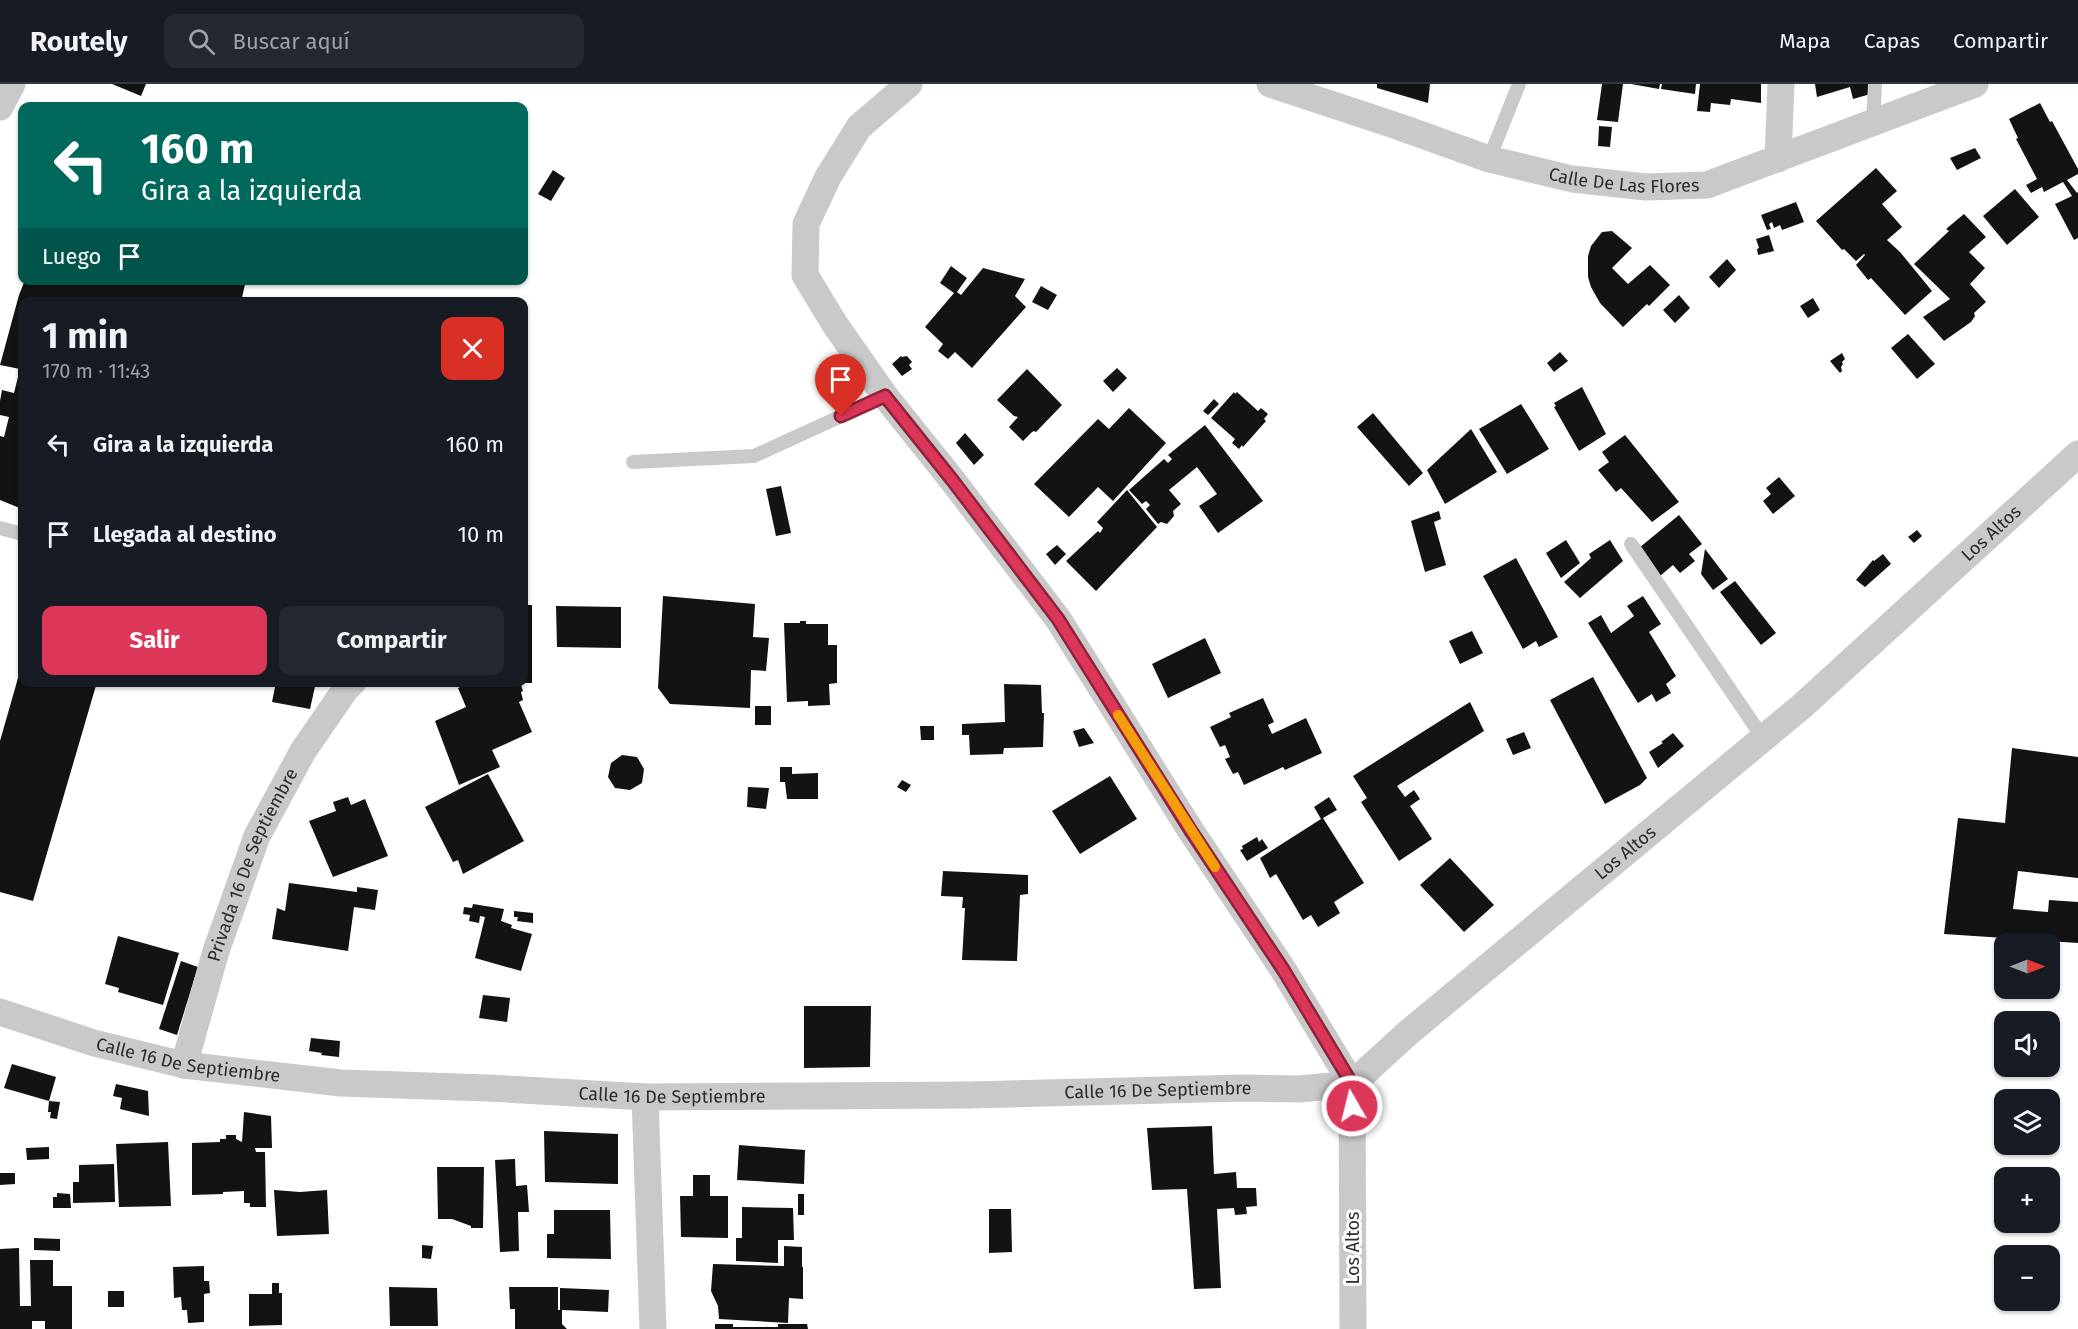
<!DOCTYPE html>
<html lang="es">
<meta charset="utf-8">
<style>
:root{--surface:#171b24;--page:#242831;--text:#f1f3f6;--muted:#9ea1a6;--line:#363941;--accent:#dc3658}
body{margin:0;font-family:"Fira Sans",sans-serif;background:var(--page);color:var(--text);height:100vh;display:flex;flex-direction:column;font-size:22px;white-space:nowrap}
*{box-sizing:border-box;margin:0}
p{font-size:20px;color:var(--muted)}
.icon{flex:none;width:33px;height:33px;fill:none;stroke:currentColor;stroke-width:2;stroke-linecap:round;stroke-linejoin:round}
.map{position:relative;flex:1;overflow:hidden}
.drawer{position:absolute;left:18px;top:213px;width:510px;height:390px;display:flex;flex-direction:column;background:var(--surface);border-radius:12px;box-shadow:0 2px 4px #0004}
.drawer>*{flex:none}
.top-card{position:absolute;left:18px;top:18px;width:510px;height:183px;border-radius:12px;box-shadow:0 2px 4px #0004;background:#00695c;color:#fff;overflow:hidden}
.needle{width:39px;rotate:90deg}
.buttons{position:absolute;left:1994px;top:849px;display:grid;gap:12px}
.buttons a{display:grid;place-items:center;width:66px;height:66px;border-radius:12px;background:var(--surface);box-shadow:0 2px 4px #0004;font-size:30px}
.pin{position:absolute;display:grid;place-items:center;width:51px;height:51px;color:#fff;margin:-62px -26px;border-radius:50% 50% 50% 0;rotate:-45deg;box-shadow:0 0 6px #0007}
.pin .icon{rotate:45deg}
.me{position:absolute;width:66px;margin:-33px;rotate:352deg;stroke-linejoin:round;filter:drop-shadow(0 0 4px #0008)}
.turn{display:flex;align-items:center;gap:21px;height:126px;padding:0 24px;font-size:27px}
.turn .icon{width:78px;height:78px;stroke-width:2.5}
.turn b{display:block;font-size:42px;line-height:51px}
.then{display:flex;align-items:center;height:57px;padding:0 24px;background:#0003;gap:12px;font-size:22px}
.round{display:grid;place-items:center;flex:none;width:63px;height:63px;border-radius:12px;background:var(--page)}
.headline{display:flex;align-items:center;justify-content:space-between;height:102px;padding:0 24px}
h1{font-size:36px;font-weight:700;line-height:45px}
.cta{display:flex;gap:12px;margin-top:auto;padding:12px 24px}
.cta a{flex:1;height:69px;border-radius:12px;background:var(--accent);color:#fff;font-size:24px;font-weight:700;line-height:69px;text-align:center}
.cta a+a{background:var(--page);color:var(--text)}
ul{padding:0;list-style:none}
li{display:flex;align-items:center;gap:18px;height:90px;padding:0 24px}
li div{flex:1}
li b{display:block;font-size:22px}
li em{font-style:normal}
header{display:flex;align-items:center;gap:36px;box-sizing:border-box;height:84px;padding:0 30px;background:var(--surface);border-bottom:2px solid var(--line)}
header strong{font-size:28px}
nav{display:flex;gap:33px;margin-inline-start:auto;font-size:21px}
.search{width:420px;height:54px;background:var(--page);display:flex;align-items:center;gap:15px;box-sizing:border-box;padding:0 21px;border-radius:12px;color:var(--muted);font-size:22px}
.map>svg:first-child{display:block}
.building{fill:#131313}
.lines{fill:none;stroke-linecap:round;stroke-linejoin:round}
.service{stroke:#c9c9c9;stroke-width:14}
.minor{stroke:#c9c9c9;stroke-width:27}
.route-casing{stroke:#8f2339;stroke-width:15}
.route{stroke:#dc3658;stroke-width:10}
.slow{stroke:#f59e0b;stroke-width:10}
.labels{text-anchor:middle;stroke-width:6;stroke-linejoin:round;paint-order:stroke}
.street-label{font-size:18px;fill:#2c2c2c;stroke:#fff}
</style>
<header>
<strong>Routely</strong>
<div class="search"><svg class="icon" aria-label="search" viewBox="0 0 24 24"><circle cx="10" cy="10" r="6"/><path d="M15 15l6 6"/></svg>Buscar aquí</div>
<nav><a>Mapa</a><a>Capas</a><a>Compartir</a></nav>
</header>
<div class="map">
<svg width="2078" height="1245" viewBox="0 0 2078 1245">
<rect width="100%" height="100%" fill="#fff"/>
<g class="building">
<polygon points="112,0 146,0 141,12"/>
<polygon points="1377,0 1430,0 1428,19 1377,4"/>
<polygon points="1602,0 1623,0 1618,38 1597,36"/>
<polygon points="1631,0 1660,0 1659,5"/>
<polygon points="1662,0 1696,0 1695,10 1661,5"/>
<polygon points="1700,0 1761,0 1761,19 1731,15 1730,21 1711,19 1710,28 1697,27"/>
<polygon points="1815,0 1874,0 1874,9 1853,15 1850,3 1817,13"/>
<polygon points="2040,19 2050,38 2052,37 2078,85 2078,90 2067,96 2077,109 2078,108 2078,154 2074,156 2055,120 2072,112 2063,98 2044,108 2042,103 2031,109 2026,101 2037,95 2016,55 2018,54 2009,35"/>
<polygon points="1599,42 1612,43 1610,63 1598,62"/>
<polygon points="1975,64 1981,74 1957,86 1950,74"/>
<polygon points="1876,84 1897,107 1882,120 1902,143 1887,156 1900,168 1932,207 1905,231 1871,194 1868,196 1856,181 1865,171 1864,170 1856,177 1844,165 1842,166 1816,137"/>
<polygon points="553,86 565,94 551,117 538,110"/>
<polygon points="2015,105 2039,133 2007,161 1983,132"/>
<polygon points="1796,118 1804,138 1782,146 1780,141 1774,144 1772,138 1769,140 1771,145 1767,146 1761,131"/>
<polygon points="1964,130 1986,153 1969,168 1985,184 1970,200 1986,218 1974,229 1975,232 1971,238 1944,257 1923,233 1950,215 1914,180 1949,147 1946,145"/>
<polygon points="1612,147 1632,164 1612,184 1628,200 1650,181 1670,201 1649,222 1647,220 1623,243 1600,219 1591,203 1588,193 1588,172 1591,162 1602,148"/>
<polygon points="1769,151 1774,167 1758,171 1757,165 1759,164 1756,155"/>
<polygon points="1727,175 1736,186 1719,204 1709,193"/>
<polygon points="951,182 967,194 957,208 961,211 983,184 1025,195 1015,212 1026,223 972,284 955,268 948,275 938,267 943,260 925,243 954,209 940,199"/>
<polygon points="25,196 246,196 241,218 22,218 22,425 0,416 0,352 4,353 9,333 0,331 0,317 2,306 14,309 20,285 0,281 19,211"/>
<polygon points="1041,202 1057,211 1048,226 1032,218"/>
<polygon points="1679,211 1690,224 1675,239 1663,226"/>
<polygon points="1813,214 1820,226 1808,234 1800,222"/>
<polygon points="1908,250 1935,280 1917,295 1891,264"/>
<polygon points="1560,268 1568,277 1554,288 1547,279"/>
<polygon points="1842,269 1845,275 1842,278 1843,280 1841,283 1842,287 1840,289 1830,277"/>
<polygon points="901,272 902,273 907,272 912,278 909,281 912,285 902,292 892,280"/>
<polygon points="1117,284 1127,294 1113,308 1103,297"/>
<polygon points="1027,285 1062,321 1036,348 1034,347 1032,348 1023,357 1009,343 1018,333 1014,332 997,316"/>
<polygon points="1582,303 1606,350 1579,367 1554,323 1556,322 1554,319"/>
<polygon points="1234,308 1235,310 1237,308 1258,327 1261,324 1268,330 1264,335 1266,337 1243,363 1242,361 1239,365 1232,359 1235,355 1211,334"/>
<polygon points="1214,315 1219,320 1208,331 1203,327"/>
<polygon points="1521,320 1549,365 1507,390 1479,345"/>
<polygon points="1129,324 1166,359 1113,417 1098,403 1069,433 1034,400 1098,335 1109,345"/>
<polygon points="1373,329 1423,389 1409,402 1357,343"/>
<polygon points="1205,341 1263,417 1218,449 1199,422 1217,410 1197,383 1169,406 1181,420 1173,427 1174,432 1167,440 1161,438 1158,440 1146,425 1150,421 1146,417 1142,420 1129,406 1164,375 1168,379 1172,375 1168,371"/>
<polygon points="1471,345 1497,388 1445,420 1427,386"/>
<polygon points="965,349 984,371 974,381 956,359"/>
<polygon points="1625,351 1679,418 1652,438 1621,404 1616,408 1598,386 1609,378 1602,368"/>
<polygon points="1779,393 1795,412 1773,430 1763,417 1771,410 1766,404"/>
<polygon points="781,402 791,449 776,452 766,405"/>
<polygon points="1127,406 1157,443 1096,507 1066,477 1098,447 1100,449 1103,444 1097,438"/>
<polygon points="1439,427 1441,435 1434,438 1446,481 1425,488 1411,437"/>
<polygon points="1679,431 1702,460 1689,470 1695,477 1680,489 1673,481 1660,492 1639,464"/>
<polygon points="1917,446 1922,452 1914,459 1908,453"/>
<polygon points="1566,456 1580,479 1561,494 1546,469"/>
<polygon points="1610,456 1623,477 1580,514 1564,498 1591,474 1589,470"/>
<polygon points="1057,461 1066,470 1055,481 1046,470"/>
<polygon points="1705,465 1728,495 1713,506 1701,490"/>
<polygon points="1883,470 1891,480 1865,503 1856,496 1873,476 1874,477"/>
<polygon points="1516,474 1558,553 1539,563 1536,557 1523,565 1483,492"/>
<polygon points="1735,497 1776,549 1761,561 1720,508"/>
<polygon points="663,512 755,520 753,553 769,554 766,587 751,586 750,624 670,620 658,604"/>
<polygon points="1643,512 1661,540 1649,548 1676,592 1666,600 1671,609 1656,618 1652,610 1638,619 1588,539 1601,531 1611,549 1634,532 1627,522"/>
<rect x="524" y="521" width="8" height="78"/>
<polygon points="556,522 621,523 621,564 557,563"/>
<polygon points="800,537 806,537 806,540 828,540 828,561 837,561 837,599 829,600 830,621 808,622 808,617 787,618 784,539 800,539"/>
<polygon points="1472,547 1483,569 1460,580 1449,557"/>
<polygon points="1205,554 1221,589 1168,614 1152,580"/>
<polygon points="22,580 22,598 97,598 33,817 0,808 0,657"/>
<polygon points="1593,593 1647,694 1640,701 1605,720 1550,616"/>
<polygon points="276,598 316,598 310,625 272,618"/>
<polygon points="471,598 520,598 523,607 521,608 523,616 519,618 532,648 492,666 500,683 459,701 435,637 466,623 458,604"/>
<polygon points="1004,600 1041,601 1042,629 1044,629 1043,663 1004,664 1003,670 970,671 969,651 962,651 962,640 1005,638"/>
<polygon points="1263,614 1274,638 1268,641 1272,650 1306,634 1322,669 1285,686 1283,683 1244,701 1238,688 1233,690 1225,675 1230,673 1225,661 1220,663 1210,643 1231,633 1229,629"/>
<polygon points="1470,618 1484,647 1397,702 1405,713 1414,706 1420,715 1410,722 1432,755 1399,777 1361,718 1367,714 1353,692"/>
<rect x="755" y="622" width="16" height="19"/>
<polygon points="920,642 934,642 934,656 921,656"/>
<polygon points="1084,644 1094,659 1079,663 1073,647"/>
<polygon points="1524,648 1531,664 1513,671 1506,655"/>
<polygon points="1673,649 1684,662 1658,684 1649,668 1663,659 1661,658"/>
<polygon points="2012,664 2078,673 2078,794 2018,787 2013,825 2048,828 2049,816 2078,818 2078,859 1944,850 1958,734 2005,739"/>
<polygon points="622,671 637,673 644,685 642,699 630,706 615,704 608,693 611,679"/>
<polygon points="780,683 792,683 792,690 818,689 818,715 787,715 785,698 780,698"/>
<polygon points="488,690 524,757 463,790 458,776 453,778 425,723"/>
<polygon points="1110,692 1137,735 1080,770 1052,727"/>
<polygon points="902,696 911,701 906,708 897,703"/>
<polygon points="748,703 769,704 766,725 747,723"/>
<polygon points="348,713 351,721 365,715 388,772 333,793 309,737 336,727 333,718"/>
<polygon points="1329,713 1337,726 1323,734 1364,799 1334,818 1340,829 1318,843 1311,831 1303,836 1276,790 1270,794 1260,774 1321,735 1314,723"/>
<polygon points="1257,753 1259,758 1262,755 1268,764 1247,777 1240,766 1243,765 1242,762"/>
<polygon points="1450,774 1494,821 1464,848 1420,801"/>
<polygon points="943,787 1028,791 1028,810 1020,811 1017,877 962,876 965,824 962,824 963,813 941,812"/>
<polygon points="289,799 357,808 357,803 378,806 375,826 354,823 348,867 272,855 277,824 285,827"/>
<polygon points="473,820 504,825 501,837 512,841 511,844 532,850 521,887 475,874 485,833 480,832 479,839 469,837 470,831 463,830 464,823 472,824"/>
<polygon points="514,827 533,829 533,839 517,837 518,833 514,833"/>
<polygon points="118,852 179,869 163,921 118,908 119,904 105,900"/>
<polygon points="181,877 198,883 177,951 159,945"/>
<polygon points="483,911 510,914 507,938 479,934"/>
<polygon points="804,922 871,922 870,983 804,984"/>
<polygon points="311,954 340,957 339,973 321,971 322,969 309,967"/>
<polygon points="12,980 56,993 49,1017 4,1004"/>
<polygon points="116,1000 148,1007 149,1032 120,1025 122,1014 113,1012"/>
<polygon points="49,1017 60,1018 57,1035 50,1034 51,1028 48,1028"/>
<polygon points="244,1028 271,1032 272,1064 255,1064 256,1068 265,1068 266,1123 250,1123 250,1119 244,1119 244,1107 223,1108 223,1110 192,1111 192,1059 220,1058 220,1055 226,1055 226,1051 236,1051 236,1055 242,1058"/>
<polygon points="1212,1042 1214,1090 1236,1088 1237,1104 1256,1104 1257,1122 1246,1123 1247,1130 1235,1131 1234,1124 1217,1125 1221,1204 1194,1205 1187,1105 1152,1106 1147,1044"/>
<polygon points="544,1047 618,1050 618,1100 545,1098"/>
<polygon points="168,1058 171,1122 119,1123 116,1060"/>
<polygon points="739,1061 805,1066 804,1100 737,1096"/>
<polygon points="49,1063 49,1075 27,1076 26,1064"/>
<polygon points="515,1075 516,1102 527,1101 529,1128 518,1128 519,1167 500,1168 495,1076"/>
<polygon points="114,1080 115,1118 73,1119 73,1098 79,1098 79,1081"/>
<polygon points="437,1083 484,1083 483,1144 471,1144 471,1142 452,1135 438,1135"/>
<polygon points="0,1089 15,1089 15,1100 0,1101"/>
<polygon points="693,1091 710,1091 710,1112 728,1112 728,1154 681,1153 680,1112 693,1112"/>
<polygon points="274,1106 300,1108 327,1106 329,1150 277,1152"/>
<polygon points="57,1109 70,1110 71,1124 53,1124 53,1113 57,1113"/>
<rect x="798" y="1110" width="6" height="21"/>
<polygon points="742,1123 793,1124 794,1156 778,1156 778,1179 736,1177 736,1154 742,1154"/>
<polygon points="989,1125 1011,1125 1012,1168 989,1169"/>
<polygon points="554,1126 610,1126 611,1175 547,1174 547,1150 554,1150"/>
<polygon points="34,1154 60,1155 60,1167 34,1166"/>
<polygon points="422,1161 433,1162 431,1175 422,1174"/>
<polygon points="784,1162 802,1163 802,1183 803,1183 803,1215 789,1214 788,1239 719,1235 718,1222 711,1207 713,1180 784,1182"/>
<polygon points="19,1164 20,1222 31,1222 30,1176 53,1176 53,1202 72,1202 72,1245 45,1245 45,1237 32,1237 32,1245 0,1245 0,1165"/>
<polygon points="204,1182 204,1197 209,1197 210,1209 204,1210 204,1238 188,1239 187,1226 182,1226 181,1213 174,1214 173,1183"/>
<polygon points="272,1199 279,1199 279,1209 282,1209 282,1241 249,1242 249,1210 272,1210"/>
<polygon points="389,1203 437,1204 438,1242 390,1242"/>
<polygon points="509,1203 558,1203 558,1226 560,1226 560,1204 609,1206 608,1228 562,1226 562,1240 567,1245 515,1245 515,1225 510,1225"/>
<rect x="108" y="1207" width="16" height="16"/>
<polygon points="715,1240 733,1240 733,1243 778,1243 778,1240 807,1240 808,1245 715,1245"/>
</g>
<g class="lines">
<g class="service">
<polyline points="1873,39 1875,0"/>
<polyline points="1489,75 1519,0"/>
<polyline points="633,378 754,372 885,312"/>
<polyline points="0,444 22,450"/>
<polyline points="1631,460 1763,654"/>
</g>
<g class="minor">
<polyline points="909,0 859,43 828,93 806,140 805,191 834,239 885,312 953,397 1058,535 1191,747 1284,887 1352,1000"/>
<path id="s1" d="M1270 0 1397 42 1489 75 1572 95 1646 103 1707 101 1975 0"/>
<polyline points="0,23 12,0"/>
<polyline points="1778,75 1781,0"/>
<path id="s2" d="M0 928 94 959 184 981 341 999 488 1004 645 1013 969 1011 1244 1004 1299 1005 1352 1000"/>
<path id="s3" d="M184 981 216 867 257 752 303 667 345 606 353 598"/>
<polyline points="645,1013 653,1245"/>
<path id="s4" d="M1353 1245 1352 1000 1409 948 1801 623 2078 370"/>
</g>
</g>
<g class="lines">
<defs>
<polyline id="route" points="841,332 885,312 953,397 1058,535 1191,747 1284,887 1352,1000 1352,1022"/>
</defs>
<use href="#route" class="route-casing"/>
<use href="#route" class="route"/>
<polyline class="slow" points="1118,631 1215,783"/>
</g>
<g class="labels">
<g class="street-label">
<text dy="6" stroke="none"><textPath href="#s1" startOffset="369">Calle De Las Flores</textPath></text>
<text dy="6" stroke="none"><textPath href="#s4" startOffset="1089">Los Altos</textPath></text>
<text dy="6" stroke="none"><textPath href="#s4" startOffset="603">Los Altos</textPath></text>
<text dy="6" stroke="none"><textPath href="#s3" startOffset="212">Privada 16 De Septiembre</textPath></text>
<text dy="6" stroke="none"><textPath href="#s2" startOffset="195">Calle 16 De Septiembre</textPath></text>
<text dy="6" stroke="none"><textPath href="#s2" startOffset="1167">Calle 16 De Septiembre</textPath></text>
<text dy="6" stroke="none"><textPath href="#s2" startOffset="681">Calle 16 De Septiembre</textPath></text>
<text transform="translate(1353 1164) rotate(-90)" y="6">Los Altos</text>
</g>
</g>
</svg>
<div class="buttons">
<a><svg class="needle" viewBox="-14 -14 28 28"><path d="M0-13l5 13h-10z" fill="#e53935"/><path d="M0 13l5-13h-10z" fill="#9ea1a6"/></svg></a>
<a><svg class="icon" aria-label="sound" viewBox="0 0 24 24"><path d="M4 9h4l5-4v14l-5-4H4zM17 9q2 3 0 6"/></svg></a>
<a><svg class="icon" aria-label="layers" viewBox="0 0 24 24"><path d="M12 4l9 5-9 5-9-5zM3 14l9 5 9-5"/></svg></a>
<a>+</a>
<a>−</a>
</div>
<div class="pin" style="left:841px;top:332px;background:#d93025"><svg class="icon" aria-label="arrive" viewBox="0 0 24 24"><path d="M6 21V4h12l-3 4 3 4H6"/></svg></div>
<svg class="me" style="left:1352px;top:1022px" viewBox="-20 -20 40 40"><circle r="17" fill="#dc3658" stroke="#fff" stroke-width="3"/><path d="M0-11L8 9 0 5-8 9z" fill="#fff"/></svg>
<div class="top-card">
<div class="turn"><svg class="icon" aria-label="left" viewBox="0 0 24 24"><path d="M17 20v-9H6M10 6l-5 5 5 5"/></svg><div><b>160 m</b>Gira a la izquierda</div></div>
<div class="then">Luego<svg class="icon" aria-label="arrive" viewBox="0 0 24 24"><path d="M6 21V4h12l-3 4 3 4H6"/></svg></div>
</div>
<section class="drawer">
<div class="headline"><div><h1>1 min</h1><p>170 m · 11:43</p></div><a class="round" style="background:#d93025;color:#fff"><svg class="icon" aria-label="close" viewBox="0 0 24 24"><path d="M6 6l12 12M18 6L6 18"/></svg></a></div>
<ul>
<li><svg class="icon" aria-label="left" viewBox="0 0 24 24"><path d="M17 20v-9H6M10 6l-5 5 5 5"/></svg><div><b>Gira a la izquierda</b></div><em>160 m</em></li>
<li><svg class="icon" aria-label="arrive" viewBox="0 0 24 24"><path d="M6 21V4h12l-3 4 3 4H6"/></svg><div><b>Llegada al destino</b></div><em>10 m</em></li>
</ul>
<div class="cta"><a>Salir</a><a>Compartir</a></div>
</section>
</div>
